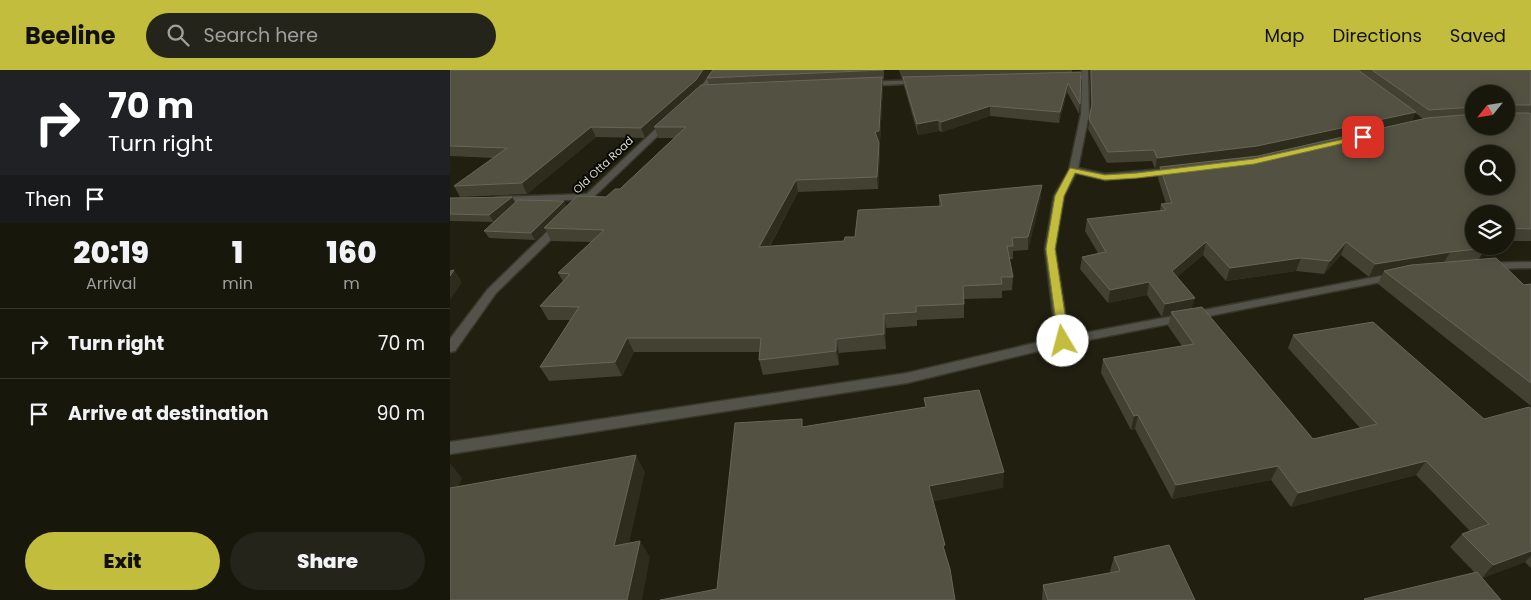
<!DOCTYPE html>
<style>
:root{--surface:#18170c;--page:#25241a;--text:#f1f3f6;--muted:#9f9f9d;--line:#36362d;--accent:#c3bd3e}
body{margin:0;font-family:Poppins,sans-serif;background:var(--page);color:var(--text);height:100vh;display:flex;flex-direction:column;font-size:19px;white-space:nowrap}
*{box-sizing:border-box;margin:0}
p{font-size:16px;color:var(--muted)}
.icon{flex:none;width:28px;height:28px;fill:none;stroke:currentColor;stroke-width:2;stroke-linecap:round;stroke-linejoin:round}
.map{position:relative;flex:1;overflow:hidden}
.panel{display:flex;flex-direction:column;background:var(--surface);width:450px}
.panel>*{flex:none}
.top-card{background:#202124;color:#fff;overflow:hidden}
.needle{width:32px;rotate:240deg}
.fabs{position:absolute;left:1015px;top:15px;display:grid;gap:10px}
.fabs a{display:grid;place-items:center;width:50px;height:50px;border-radius:50%;background:var(--surface);box-shadow:0 2px 12px #0003,0 0 0 1px var(--line);font-size:25px}
.pin{position:absolute;display:grid;place-items:center;width:42px;height:42px;color:#fff;margin:-21px;border-radius:10px;box-shadow:0 2px 8px #0006}
.me{position:absolute;width:55px;margin:-28px;rotate:352deg;stroke-linejoin:round;filter:drop-shadow(0 0 4px #0008)}
.turn{display:flex;align-items:center;gap:18px;height:105px;padding:0 25px;font-size:22px}
.turn .icon{width:65px;height:65px;stroke-width:2.5}
.turn b{display:block;font-size:35px;line-height:42px}
.then{display:flex;align-items:center;height:48px;padding:0 25px;background:#0003;gap:10px;font-size:19px}
.eta{display:flex;justify-content:space-evenly;align-items:center;height:85px;text-align:center}
.eta b{font-size:30px;font-weight:800;line-height:35px}
.button{display:flex;gap:10px;margin-top:auto;padding:10px 25px}
.button a{flex:1;height:58px;border-radius:30px;background:var(--accent);color:#111;font-size:20px;font-weight:800;line-height:58px;text-align:center}
.button a+a{background:var(--page);color:var(--text)}
ul{padding:0;list-style:none}
li{display:flex;align-items:center;gap:15px;height:70px;padding:0 25px;border-top:1px solid var(--line)}
li div{flex:1}
li b{display:block;font-size:19px}
li em{font-style:normal}
header{display:flex;align-items:center;gap:30px;box-sizing:border-box;height:70px;padding:0 25px;background:var(--accent);color:#111}
header strong{font-size:24px}
nav{display:flex;gap:28px;margin-inline-start:auto;font-size:18px}
.search{width:350px;height:45px;background:var(--page);display:flex;align-items:center;gap:12px;box-sizing:border-box;padding:0 18px;border-radius:28px;color:var(--muted);font-size:19px}
main{display:flex;flex:1;min-height:0}
.map>svg:first-child{display:block}
.lines{fill:none;stroke-linecap:round;stroke-linejoin:round}
.minor-casing{stroke:#39392a;stroke-width:3}
.tertiary-casing{stroke:#39392a;stroke-width:3}
.minor{fill:#53534b;fill-rule:evenodd}
.tertiary{fill:#53534b;fill-rule:evenodd}
.wall{fill:#424132;fill-rule:evenodd}
.shaded-wall{fill:#2e2d1d}
.building{fill:#525142;stroke:#676658;fill-rule:evenodd}
.route{fill:#c3bd3e;stroke:#7f7b28}
.labels{text-anchor:middle;stroke-width:4;stroke-linejoin:round;paint-order:stroke}
.far-street-label{font-size:11px;fill:#d6d6cc;stroke:#090904}
</style>
<header>
<strong>Beeline</strong>
<div class="search"><svg class="icon" aria-label="search" viewBox="0 0 24 24"><circle cx="10" cy="10" r="6"/><path d="M15 15l6 6"/></svg>Search here</div>
<nav><a>Map</a><a>Directions</a><a>Saved</a></nav>
</header>
<main>
<section class="panel">
<div class="top-card">
<div class="turn"><svg class="icon" aria-label="right" viewBox="0 0 24 24"><path d="M7 20v-9h11M14 6l5 5-5 5"/></svg><div><b>70 m</b>Turn right</div></div>
<div class="then">Then<svg class="icon" aria-label="arrive" viewBox="0 0 24 24"><path d="M6 21V4h12l-3 4 3 4H6"/></svg></div>
</div>
<div class="eta">
<div><b>20:19</b><p>Arrival</p></div>
<div><b>1</b><p>min</p></div>
<div><b>160</b><p>m</p></div>
</div>
<ul>
<li><svg class="icon" aria-label="right" viewBox="0 0 24 24"><path d="M7 20v-9h11M14 6l5 5-5 5"/></svg><div><b>Turn right</b></div><em>70 m</em></li>
<li><svg class="icon" aria-label="arrive" viewBox="0 0 24 24"><path d="M6 21V4h12l-3 4 3 4H6"/></svg><div><b>Arrive at destination</b></div><em>90 m</em></li>
</ul>
<div class="button"><a>Exit</a><a>Share</a></div>
</section>
<div class="map">
<svg width="1081" height="530" viewBox="0 0 1081 530">
<rect width="100%" height="100%" fill="#201f10"/>
<g class="lines">
<defs>
<g id="minor">
<polygon points="632,0 638,0 639,44 628,98 655,104 724,98 728,101 724,104 655,110 626,103 614,126 605,179 619,266 946,203 952,206 946,209 613,275 457,313 0,384 0,372 457,303 606,268 595,179 604,126 619,100 631,44 632,9 614,10 611,8 614,6 632,5"/>
<polygon points="469,10 472,12 471,13 417,16 414,14 417,12"/>
<polygon points="137,124 142,127 140,129 47,133 42,130 47,127"/>
<polygon points="1081,192 1081,198 1038,199 1033,196 1038,193"/>
</g>
<g id="tertiary">
<polygon points="263,0 269,0 248,28 244,28 243,27"/>
<polygon points="215,50 222,52 130,140 124,140 124,136"/>
<polygon points="109,153 114,156 113,158 46,223 5,281 0,282 0,269 38,219 105,154"/>
</g>
</defs>
<use href="#minor" class="minor-casing"/>
<use href="#tertiary" class="tertiary-casing"/>
<use href="#minor" class="minor"/>
<use href="#tertiary" class="tertiary"/>
</g>
<g class="wall">
<polygon points="0,0 251,15 259,14 257,8 434,0 434,9 432,9 433,17 430,72 429,73 430,84 428,119 348,122 320,176 394,171 489,136 489,125 591,127 578,180 563,181 563,189 559,189 563,207 562,220 552,221 552,228 514,229 514,248 467,250 467,256 436,258 436,279 389,283 389,295 313,305 309,290 310,282 184,282 172,306 99,311 90,297 120,250 98,250 90,236 113,211 108,203 141,172 101,171 96,160 85,170 39,168 34,161 44,152 0,151 0,128 62,127 65,132 117,136 156,127 170,119 224,68 208,68 205,58 195,68 146,67 77,124 10,127 4,116 43,88 0,86"/>
<polygon points="449,0 622,0 622,2 630,34 629,44 617,22 609,53 540,46 492,62 489,61 468,65 454,16 453,9 452,9"/>
<path d="M640 0H1081V171H1056V144H1024V176L1036 178 1029 189 1074 215 1081 214V336L928 214 932 205 919 207 891 185 874 204 846 201 776 211 753 185 727 207 742 238 863 369 910 358 838 278 843 265 1034 349 1081 338V498L1075 492 1032 508 1051 530H913L1025 503 1000 477 1012 464 1020 461 966 405 841 437 821 410 722 429 685 359 681 360 651 303 653 289 732 276 718 256 721 245 712 247 697 225 658 233 630 199 632 187 648 183 635 161 637 149 710 141 711 134H716L708 108 710 98 705 99 702 91 657 93 638 59 641 40ZM1024 24 1056 56H1024ZM965 43 968 45 973 49 962 51Z"/>
<polygon points="664,487 745,530 592,530 593,515 661,503 660,501"/>
</g>
<g class="shaded-wall">
<polygon points="253,0 262,0 249,19 204,57 205,58 195,68 191,58"/>
<polygon points="432,7 433,17 430,72 429,73 430,84 428,119 427,107 425,62"/>
<polygon points="618,13 617,22 609,53 610,42"/>
<polygon points="540,36 540,46 492,62 491,52"/>
<polygon points="966,42 962,52 804,87 705,99 707,88"/>
<polygon points="488,50 489,61 468,65 467,54"/>
<polygon points="141,57 146,67 77,124 72,113"/>
<polygon points="346,110 348,122 312,190 309,177"/>
<polygon points="592,115 591,127 578,180 578,167"/>
<polygon points="62,127 66,134 44,152 39,145"/>
<polygon points="114,131 118,138 94,158 96,160 85,170 81,163"/>
<polygon points="756,172 753,185 719,214 722,201"/>
<polygon points="896,172 891,185 874,204 880,191"/>
<polygon points="1000,182 993,194 934,201 932,205 919,207 925,194"/>
<polygon points="851,188 846,201 776,211 780,198"/>
<polygon points="4,200 12,212 0,230 0,206"/>
<polygon points="699,212 697,225 658,233 660,220"/>
<polygon points="745,228 741,241 721,242 721,245 712,247 715,234"/>
<polygon points="434,244 436,258 436,279 434,264"/>
<polygon points="177,268 184,282 172,306 165,292"/>
<polygon points="386,269 389,283 389,295 386,281"/>
<polygon points="688,345 685,359 681,360 684,346"/>
<polygon points="186,385 195,402 175,492 164,476"/>
<polygon points="976,391 966,405 841,437 848,423"/>
<polygon points="0,393 12,408 0,436"/>
<polygon points="828,396 821,410 722,429 726,415"/>
<polygon points="554,402 553,418 481,432 479,416"/>
<polygon points="190,471 200,487 192,530 177,530"/>
<polygon points="1081,481 1081,486 1075,492 1031,509 1043,495"/>
</g>
<g class="building">
<polygon points="0,0 253,0 246,10 191,58 141,57 72,113 4,116 57,78 0,76"/>
<polygon points="263,0 433,0 257,8"/>
<polygon points="641,0 908,0 966,42 807,76 707,88 704,80 658,82 639,49 642,34"/>
<path d="M922 0H1081V35H1061L1059 41 1061 43H1079L1081 44V159L1056 158V144H1024V158H1015L1024 167V176H1033L1036 178 1000 182 925 194 896 172 880 191 851 188 780 198 756 172 722 201 745 228 715 234 699 212 660 220 632 187 656 182 637 149 716 140 711 134 722 133 710 97 808 86 977 48 1024 44V56H1056V24H1024V37L979 40ZM1024 84H1056V116H1024Z"/>
<polygon points="631,2 630,34 618,13 610,42 540,36 491,52 488,50 467,54 453,7"/>
<polygon points="432,7 429,61 425,62 429,73 427,107 346,110 309,177 394,171 395,167 405,167 408,140 492,136 489,125 592,115 578,167 562,168 563,176 557,176 563,207 551,207 552,214 513,216 514,234 466,236 466,242 434,244 434,264 386,269 386,281 309,290 311,268 177,268 165,292 90,297 129,237 90,236 120,204 108,203 154,160 94,158 127,126 156,127 165,119 170,119 236,57 204,57 251,15"/>
<polygon points="62,127 39,145 0,144 0,128"/>
<polygon points="68,130 114,131 81,163 34,161"/>
<polygon points="1046,188 1074,215 1081,214 1081,313 934,201 961,195"/>
<polygon points="4,200 0,206 0,201"/>
<polygon points="752,237 863,369 927,354 843,265 923,252 1034,349 1079,337 1081,338 1081,481 1043,495 1012,464 1039,454 976,391 848,423 828,396 726,415 688,345 684,346 653,289 744,274 721,242"/>
<polygon points="529,320 554,402 479,416 495,475 493,476 500,499 505,530 210,530 267,519 285,353 352,349 352,357 476,337 474,328"/>
<polygon points="186,385 164,476 190,471 177,530 0,530 0,418"/>
<polygon points="719,475 745,530 598,530 593,515 670,501 664,487"/>
<polygon points="1027,502 1051,530 915,530 914,529"/>
</g>
<polygon class="route" points="913,65 917,67 916,68 804,94 687,108 655,110 625,103 614,126 605,179 619,271 613,275 609,274 596,179 605,126 620,98 655,105 687,103 804,89"/>
<g class="labels">
<g class="far-street-label">
<text transform="translate(153 95) rotate(-43)" y="4">Old Otta Road</text>
</g>
</g>
</svg>
<div class="fabs">
<a><svg class="needle" viewBox="-14 -14 28 28"><path d="M0-13l5 13h-10z" fill="#e53935"/><path d="M0 13l5-13h-10z" fill="#9f9f9d"/></svg></a>
<a><svg class="icon" aria-label="search" viewBox="0 0 24 24"><circle cx="10" cy="10" r="6"/><path d="M15 15l6 6"/></svg></a>
<a><svg class="icon" aria-label="layers" viewBox="0 0 24 24"><path d="M12 4l9 5-9 5-9-5zM3 14l9 5 9-5"/></svg></a>
</div>
<div class="pin" style="left:913px;top:67px;background:#d93025"><svg class="icon" aria-label="arrive" viewBox="0 0 24 24"><path d="M6 21V4h12l-3 4 3 4H6"/></svg></div>
<svg class="me" style="left:613px;top:271px" viewBox="-20 -20 40 40"><circle r="19" fill="#fff"/><path d="M0-13L10 11 0 6-10 11z" fill="#c3bd3e"/></svg>
</div>
</main>
